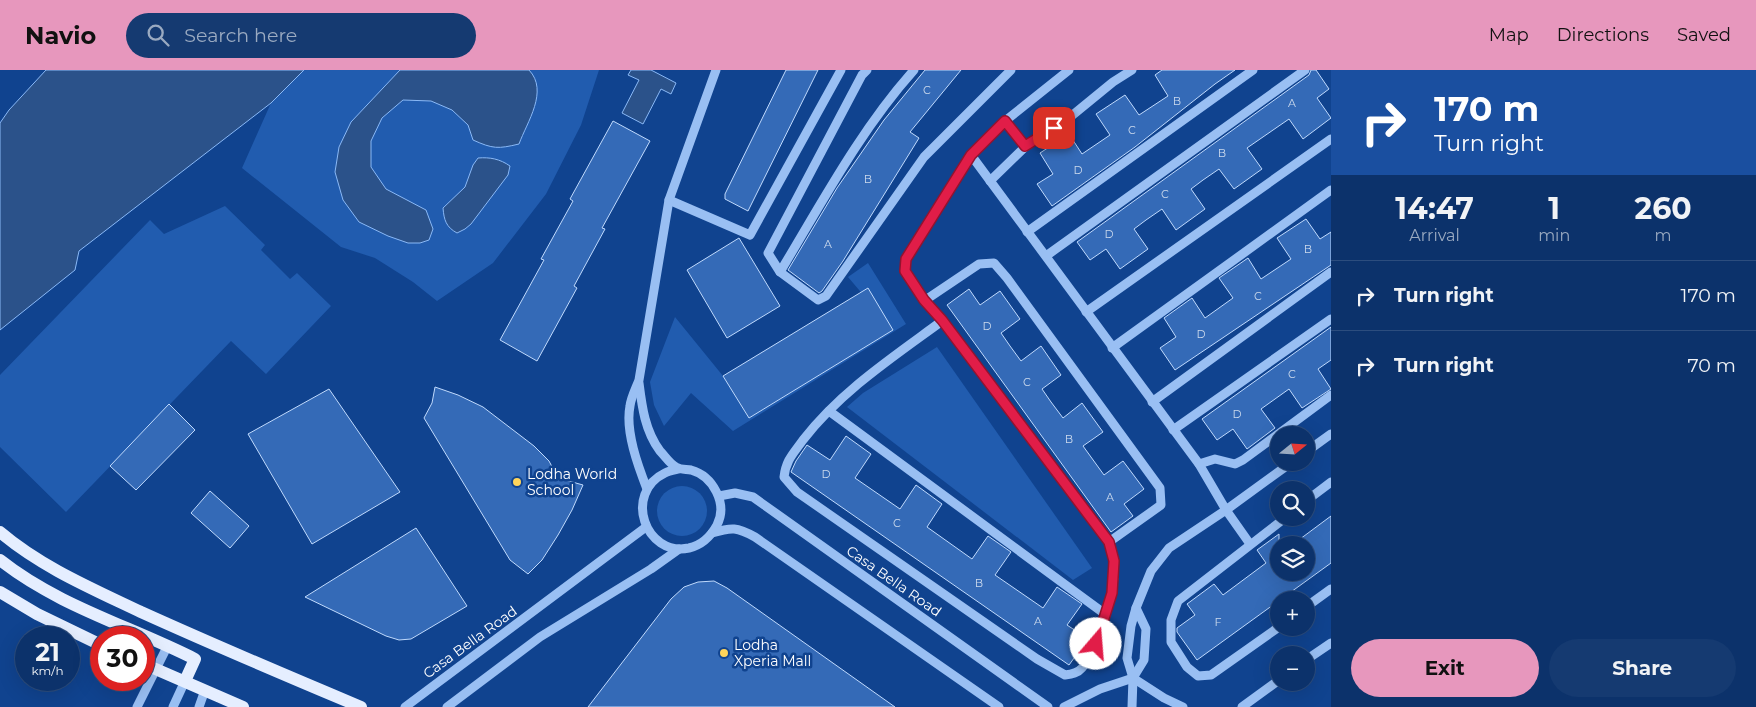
<!DOCTYPE html>
<meta charset="utf-8">
<style>
:root{--surface:#0c326b;--page:#153a71;--text:#f1f3f6;--muted:#9aaac1;--line:#2c4d7e;--accent:#e797bd}
body{margin:0;font-family:Montserrat,sans-serif;background:var(--page);color:var(--text);height:100vh;display:flex;flex-direction:column;font-size:19px;white-space:nowrap}
*{box-sizing:border-box;margin:0}
p{font-size:16px;color:var(--muted)}
.icon{flex:none;width:28px;height:28px;fill:none;stroke:currentColor;stroke-width:2;stroke-linecap:round;stroke-linejoin:round}
.map{position:relative;flex:1;overflow:hidden}
.details{display:flex;flex-direction:column;background:var(--surface);width:425px}
.details>*{flex:none}
.hud{background:#1a4fa0;color:#fff;overflow:hidden}
.needle{width:32px;rotate:72deg}
.tools{position:absolute;left:1270px;top:356px;display:grid;gap:10px}
.tools a{display:grid;place-items:center;width:45px;height:45px;border-radius:50%;background:var(--surface);box-shadow:0 5px 20px #0002,0 0 0 1px var(--line);font-size:25px}
.speed{position:absolute;left:15px;top:556px;display:flex;gap:10px;font-size:25px;font-weight:700;text-align:center}
.speed>*{display:grid;place-content:center;width:65px;height:65px;border-radius:50%;background:var(--surface);box-shadow:0 5px 20px #0002,0 0 0 1px var(--line);line-height:1}
.speed small{font-size:12px;font-weight:400}
.speed .limit{border:8px solid #d22;background:#fff;color:#111}
.pin{position:absolute;display:grid;place-items:center;width:42px;height:42px;color:#fff;margin:-21px;border-radius:10px;box-shadow:0 2px 8px #0006}
.me{position:absolute;width:55px;margin:-28px;rotate:18deg;stroke-linejoin:round;filter:drop-shadow(0 0 4px #0008)}
.turn{display:flex;align-items:center;gap:18px;height:105px;padding:0 20px;font-size:22px}
.turn .icon{width:65px;height:65px;stroke-width:2.5}
.turn b{display:block;font-size:35px;line-height:42px}
.eta{display:flex;justify-content:space-evenly;align-items:center;height:85px;text-align:center}
.eta b{font-size:30px;font-weight:700;line-height:35px}
.button{display:flex;gap:10px;margin-top:auto;padding:10px 20px}
.button a{flex:1;height:58px;border-radius:30px;background:var(--accent);color:#111;font-size:20px;font-weight:700;line-height:58px;text-align:center}
.button a+a{background:var(--page);color:var(--text)}
ul{padding:0;list-style:none}
li{display:flex;align-items:center;gap:15px;height:70px;padding:0 20px;border-top:1px solid var(--line)}
li div{flex:1}
li b{display:block;font-size:19px}
li em{font-style:normal}
header{display:flex;align-items:center;gap:30px;box-sizing:border-box;height:70px;padding:0 25px;background:var(--accent);color:#111}
header strong{font-size:24px}
nav{display:flex;gap:28px;margin-inline-start:auto;font-size:18px}
.search{width:350px;height:45px;background:var(--page);display:flex;align-items:center;gap:12px;box-sizing:border-box;padding:0 18px;border-radius:28px;color:var(--muted);font-size:19px}
main{display:flex;flex:1;min-height:0}
.map>svg:first-child{display:block}
.green{fill:#215caf}
.water{fill:#2b528a;stroke:#8ab9f7}
.building{fill:#346ab7;stroke:#c0dafd}
.lines{fill:none;stroke-linecap:round;stroke-linejoin:round}
.minor{stroke:#99bff3;stroke-width:9}
.major{stroke:#e5eeff;stroke-width:12}
.route-casing{stroke:#92132f;stroke-width:12}
.route{stroke:#e11d48;stroke-width:9}
.poi-dot{fill:#ffd55b;stroke:#10438f;stroke-width:2}
.labels{text-anchor:middle;stroke-width:5;stroke-linejoin:round;paint-order:stroke}
.number-label{font-size:11px;fill:#ccdaed}
.poi-label{font-size:14px;fill:#fff;stroke:#10438f;text-anchor:start}
.street-label{font-size:14px;fill:#fff;stroke:#10438f}
</style>
<header>
<strong>Navio</strong>
<div class="search"><svg class="icon" aria-label="search" viewBox="0 0 24 24"><circle cx="10" cy="10" r="6"/><path d="M15 15l6 6"/></svg>Search here</div>
<nav><a>Map</a><a>Directions</a><a>Saved</a></nav>
</header>
<main>
<div class="map">
<svg width="1331" height="637" viewBox="0 0 1331 637">
<rect width="100%" height="100%" fill="#10438f"/>
<g class="green">
<polygon points="304,0 599,0 581,55 546,124 493,193 437,231 413,212 375,188 341,177 242,98 271,33"/>
<polygon points="225,136 265,175 261,180 290,209 297,203 331,236 266,304 231,271 66,442 0,377 0,305 150,150 164,164"/>
<polygon points="868,193 906,254 733,361 691,323 664,356 654,335 650,312 675,247 723,306 749,348 893,260 848,207"/>
<polygon points="937,277 1092,498 1073,510 847,337 863,323"/>
<circle cx="682" cy="441" r="25"/>
</g>
<g class="water">
<polygon points="46,0 304,0 271,33 79,181 75,200 0,260 0,53 9,40"/>
<path d="M400 0H529C549 21 527 52 519 74 498 79 493 79 473 70L468 55 452 40 431 31 403 30 382 48 371 71V97L386 119 426 140 433 159 429 170 420 173H408L388 166 359 152 343 130 335 102 339 77 351 52Z"/>
<polygon points="631,0 651,0 676,13 671,24 661,19 643,54 622,43 639,10 628,5"/>
<path d="M478 88C490 87 500 89 510 96L508 105 471 154 465 159 457 163C446 157 444 150 443 138L465 117 473 95Z"/>
</g>
<g class="building">
<polygon points="786,0 818,0 748,141 725,129 725,124"/>
<polygon points="925,0 961,0 910,62 919,68 843,191 822,221 819,223 788,200 837,118 884,50"/>
<polygon points="1162,0 1235,0 1215,14 1135,77 1052,136 1037,114 1053,104 1040,83 1069,64 1082,84 1110,65 1096,44 1125,25 1139,45 1168,26 1155,5"/>
<polygon points="1311,0 1316,0 1329,19 1317,28 1331,48 1303,69 1289,49 1247,78 1262,99 1234,119 1219,99 1203,110 1191,119 1205,139 1176,160 1162,139 1146,150 1134,159 1148,179 1120,199 1106,179 1090,190 1077,172 1309,5"/>
<polygon points="613,51 650,71 602,158 605,159 574,216 577,218 537,291 500,270 544,190 541,189 573,131 570,129"/>
<polygon points="1306,149 1320,169 1331,162 1331,195 1175,300 1160,278 1176,267 1164,248 1192,228 1205,248 1233,228 1219,208 1248,188 1261,209 1291,189 1277,168"/>
<polygon points="739,168 780,236 727,268 687,200"/>
<polygon points="868,218 893,260 749,348 723,306"/>
<polygon points="969,219 980,235 1000,221 1020,249 1001,263 1010,276 1021,291 1041,276 1061,305 1042,319 1051,332 1063,348 1082,333 1103,362 1083,376 1104,405 1123,391 1144,419 1124,434 1133,446 1111,462 947,235"/>
<polygon points="1331,257 1331,290 1318,299 1331,319 1302,338 1289,319 1261,339 1275,358 1247,379 1233,359 1217,370 1202,349"/>
<polygon points="435,317 458,325 483,337 534,376 549,391 558,408 583,415 572,440 558,465 542,490 528,504 510,490 424,348 432,333"/>
<polygon points="329,319 400,422 312,474 248,364"/>
<polygon points="169,334 195,360 136,420 110,396"/>
<polygon points="846,366 871,384 855,408 900,439 916,415 942,434 927,457 972,489 988,466 1011,482 995,505 1043,538 1057,517 1082,534 1067,555 1088,569 1069,595 791,402 796,391 807,375 830,390"/>
<polygon points="210,421 249,456 230,478 191,443"/>
<polygon points="1331,446 1331,493 1197,590 1177,562 1177,558 1195,545 1187,534 1214,514 1223,525 1266,493 1257,480 1279,464 1279,502 1306,502 1306,475 1292,475"/>
<polygon points="416,458 467,536 411,569 399,570 386,566 305,527"/>
<polygon points="714,511 727,518 895,637 588,637 671,529 684,517 698,512"/>
</g>
<g class="lines">
<g class="minor">
<polyline points="867,0 862,5 768,183 780,202 818,230 826,226 924,87 1011,0"/>
<polyline points="1005,51 1025,77"/>
<polyline points="971,85 1199,394 1226,440 1250,474"/>
<polyline points="990,111 1025,77 1069,48 1113,12 1132,0"/>
<polyline points="669,130 750,165 841,0"/>
<polyline points="1027,162 1253,0"/>
<polyline points="1046,186 1305,0"/>
<path d="M780 202C821 134 861 59 914 0"/>
<polyline points="924,231 979,194 994,193 1007,208 1160,418 1161,435 1109,472"/>
<polyline points="1086,242 1331,69"/>
<path d="M942 251C893 287 841 321 803 370 793 384 786 390 784 407L797 422 1037 589 1065 605C1072 604 1078 603 1082 598 1099 577 1117 517 1114 491 1113 485 1110 478 1109 472L942 251 924 231 905 201 906 189 971 85 1005 51 1069 0"/>
<polyline points="1112,278 1331,120"/>
<path d="M639 313C642 337 645 361 660 381 665 386 670 394 676 397 681 400 686 399 691 400 713 406 728 434 717 455 711 466 702 475 689 478 645 487 623 423 665 403 669 401 675 400 679 399"/>
<polyline points="1152,332 1331,202"/>
<polyline points="829,341 1105,544"/>
<polyline points="1173,360 1331,249"/>
<polyline points="1306,382 1331,364"/>
<polyline points="1199,394 1215,389 1235,394 1243,390 1331,325"/>
<path d="M647 419C638 396 625 361 630 336 631 327 636 318 639 310L669 130 716 0"/>
<polyline points="719,426 735,423 753,427 1048,637"/>
<polyline points="1306,431 1331,412"/>
<path d="M712 463C732 457 737 457 755 467L999 637"/>
<polyline points="1306,537 1331,519"/>
<polyline points="1279,557 1211,605 1198,606 1187,597 1171,572 1171,550 1178,531 1285,448"/>
<polyline points="1306,590 1331,573"/>
<polyline points="1133,608 1164,628 1183,637"/>
<polyline points="137,637 168,575"/>
<polyline points="173,637 185,611"/>
<polyline points="199,637 205,620"/>
<polyline points="405,637 646,457"/>
<polyline points="447,637 540,567 651,499 679,479"/>
<polyline points="1064,637 1100,619 1133,608 1144,590 1146,559 1136,538"/>
<polyline points="1132,637 1133,608 1127,588 1131,556 1136,538 1151,501 1169,478 1226,440 1292,392"/>
<polyline points="1242,637 1279,610"/>
</g>
<g class="major">
<path d="M0 462C41 497 93 519 141 542 214 575 287 606 361 637"/>
<path d="M0 490C58 536 130 556 195 589L185 611"/>
<polyline points="0,522 37,544 101,575"/>
<polyline points="144,594 243,637"/>
</g>
</g>
<g class="lines">
<defs>
<polyline id="route" points="1054,58 1025,76 1005,51 971,85 906,189 905,201 924,230 942,250 1109,472 1114,491 1112,523 1096,574"/>
</defs>
<use href="#route" class="route-casing"/>
<use href="#route" class="route"/>
</g>
<g class="poi-dot">
<circle cx="517" cy="412" r="5"/>
<circle cx="724" cy="583" r="5"/>
</g>
<g class="labels">
<g class="number-label">
<text x="927" y="24">C</text>
<text x="1177" y="35">B</text>
<text x="1292" y="37">A</text>
<text x="1132" y="64">C</text>
<text x="1222" y="87">B</text>
<text x="1078" y="104">D</text>
<text x="868" y="113">B</text>
<text x="1165" y="128">C</text>
<text x="1109" y="168">D</text>
<text x="828" y="178">A</text>
<text x="1308" y="183">B</text>
<text x="1258" y="230">C</text>
<text x="987" y="260">D</text>
<text x="1201" y="268">D</text>
<text x="1292" y="308">C</text>
<text x="1027" y="316">C</text>
<text x="1237" y="348">D</text>
<text x="1069" y="373">B</text>
<text x="826" y="408">D</text>
<text x="1110" y="431">A</text>
<text x="897" y="457">C</text>
<text x="979" y="517">B</text>
<text x="1038" y="555">A</text>
<text x="1218" y="556">F</text>
</g>
<g class="poi-label">
<text x="527" y="409">Lodha World<tspan x="527" dy="16">School</tspan></text>
<text x="734" y="580">Lodha<tspan x="734" dy="16">Xperia Mall</tspan></text>
</g>
<g class="street-label">
<text transform="translate(894 511) rotate(35)" y="5">Casa Bella Road</text>
<text transform="translate(470 572) rotate(-36)" y="5">Casa Bella Road</text>
</g>
</g>
</svg>
<div class="tools">
<a><svg class="needle" viewBox="-14 -14 28 28"><path d="M0-13l5 13h-10z" fill="#e53935"/><path d="M0 13l5-13h-10z" fill="#9aaac1"/></svg></a>
<a><svg class="icon" aria-label="search" viewBox="0 0 24 24"><circle cx="10" cy="10" r="6"/><path d="M15 15l6 6"/></svg></a>
<a><svg class="icon" aria-label="layers" viewBox="0 0 24 24"><path d="M12 4l9 5-9 5-9-5zM3 14l9 5 9-5"/></svg></a>
<a>+</a>
<a>−</a>
</div>
<div class="speed"><div>21<small>km/h</small></div><div class="limit">30</div></div>
<div class="pin" style="left:1054px;top:58px;background:#d93025"><svg class="icon" aria-label="arrive" viewBox="0 0 24 24"><path d="M6 21V4h12l-3 4 3 4H6"/></svg></div>
<svg class="me" style="left:1096px;top:574px" viewBox="-20 -20 40 40"><circle r="19" fill="#fff"/><path d="M0-13L10 11 0 6-10 11z" fill="#e11d48"/></svg>
</div>
<section class="details">
<div class="hud">
<div class="turn"><svg class="icon" aria-label="right" viewBox="0 0 24 24"><path d="M7 20v-9h11M14 6l5 5-5 5"/></svg><div><b>170 m</b>Turn right</div></div>
</div>
<div class="eta">
<div><b>14:47</b><p>Arrival</p></div>
<div><b>1</b><p>min</p></div>
<div><b>260</b><p>m</p></div>
</div>
<ul>
<li><svg class="icon" aria-label="right" viewBox="0 0 24 24"><path d="M7 20v-9h11M14 6l5 5-5 5"/></svg><div><b>Turn right</b></div><em>170 m</em></li>
<li><svg class="icon" aria-label="right" viewBox="0 0 24 24"><path d="M7 20v-9h11M14 6l5 5-5 5"/></svg><div><b>Turn right</b></div><em>70 m</em></li>
</ul>
<div class="button"><a>Exit</a><a>Share</a></div>
</section>
</main>
